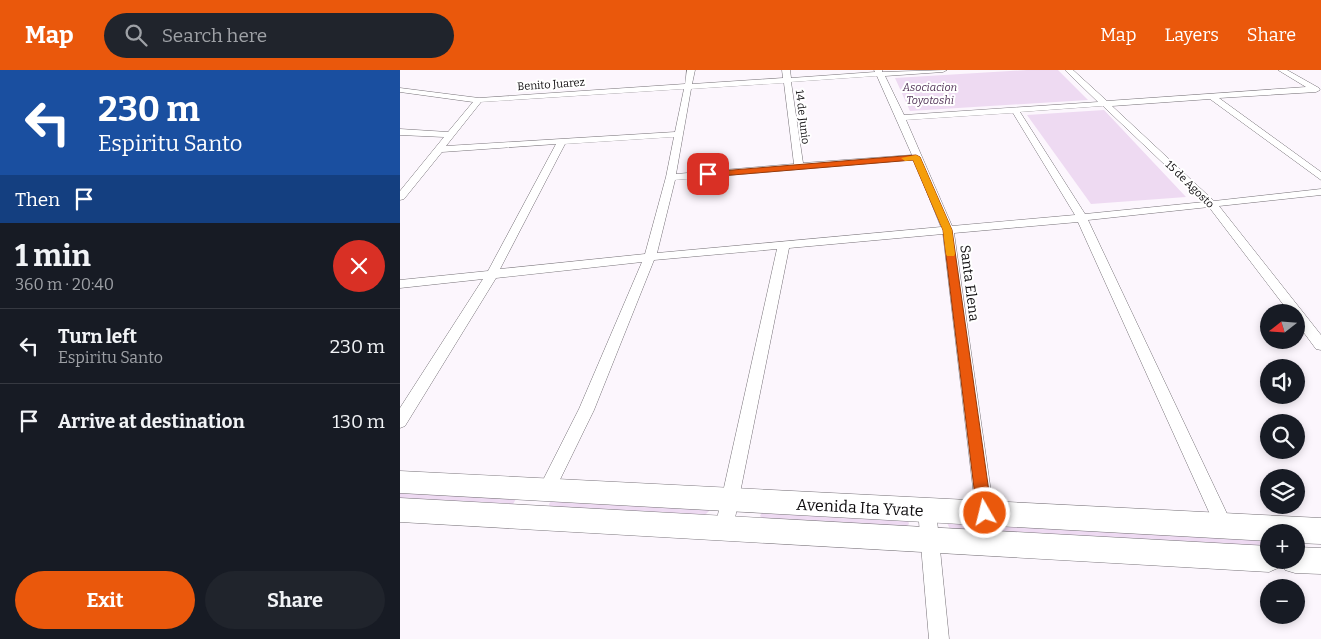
<!DOCTYPE html>
<meta charset="utf-8">
<style>
:root{--surface:#171b24;--page:#20242c;--text:#f1f3f6;--muted:#9ea1a6;--line:#363941;--accent:#ea580c}
body{margin:0;font-family:Bitter,serif;background:var(--page);color:var(--text);height:100vh;display:flex;flex-direction:column;font-size:19px;white-space:nowrap}
*{box-sizing:border-box;margin:0}
p{font-size:16px;color:var(--muted)}
.icon{flex:none;width:28px;height:28px;fill:none;stroke:currentColor;stroke-width:2;stroke-linecap:round;stroke-linejoin:round}
.map{position:relative;flex:1;overflow:hidden}
.drawer{display:flex;flex-direction:column;background:var(--surface);width:400px}
.drawer>*{flex:none}
.guide{background:#1a4fa0;color:#fff;overflow:hidden}
.needle{width:32px;rotate:253deg}
.tools{position:absolute;left:860px;top:234px;display:grid;gap:10px}
.tools a{display:grid;place-items:center;width:45px;height:45px;border-radius:50%;background:var(--surface);box-shadow:0 2px 8px #0003;font-size:25px}
.pin{position:absolute;display:grid;place-items:center;width:42px;height:42px;color:#fff;margin:-21px;border-radius:10px;box-shadow:0 2px 8px #0006}
.me{position:absolute;width:55px;margin:-28px;rotate:352deg;stroke-linejoin:round;filter:drop-shadow(0 0 4px #0008)}
.turn{display:flex;align-items:center;gap:18px;height:105px;padding:0 15px;font-size:22px}
.turn .icon{width:65px;height:65px;stroke-width:2.5}
.turn b{display:block;font-size:35px;line-height:42px}
.then{display:flex;align-items:center;height:48px;padding:0 15px;background:#0003;gap:10px;font-size:19px}
.round{display:grid;place-items:center;flex:none;width:52px;height:52px;border-radius:26px;background:var(--page)}
.head{display:flex;align-items:center;justify-content:space-between;height:85px;padding:0 15px}
h1{font-size:30px;font-weight:700;line-height:38px}
.cta{display:flex;gap:10px;margin-top:auto;padding:10px 15px}
.cta a{flex:1;height:58px;border-radius:30px;background:var(--accent);color:#fff;font-size:20px;font-weight:700;line-height:58px;text-align:center}
.cta a+a{background:var(--page);color:var(--text)}
ul{padding:0;list-style:none}
li{display:flex;align-items:center;gap:15px;height:75px;padding:0 15px;border-top:1px solid var(--line)}
li div{flex:1}
li b{display:block;font-size:19px}
li em{font-style:normal}
header{display:flex;align-items:center;gap:30px;box-sizing:border-box;height:70px;padding:0 25px;background:var(--accent);color:#fff}
header strong{font-size:24px}
nav{display:flex;gap:28px;margin-inline-start:auto;font-size:18px}
.search{width:350px;height:45px;background:var(--page);display:flex;align-items:center;gap:12px;box-sizing:border-box;padding:0 18px;border-radius:28px;color:var(--muted);font-size:19px}
main{display:flex;flex:1;min-height:0}
.map>svg:first-child{display:block}
.green{fill:#eedaf2}
.lines{fill:none;stroke-linecap:round;stroke-linejoin:round}
.street-casing{stroke:#767177;stroke-width:1}
.secondary-casing{stroke:#767177;stroke-width:1}
.street{fill:#fff;fill-rule:evenodd}
.secondary{fill:#fff;fill-rule:evenodd}
.route{fill:#ea580c;stroke:#983908}
.slow{fill:#f59e0b}
.labels{text-anchor:middle;stroke-width:4;stroke-linejoin:round;paint-order:stroke}
.far-street-label{font-size:11px;fill:#0e0c0e;stroke:#fff}
.far-park-label{font-size:11px;font-style:italic;fill:#533458;stroke:#fff}
.street-label{font-size:14px;fill:#0e0c0e;stroke:#fff}
.near-street-label{font-size:16px;fill:#0e0c0e;stroke:#fff}
</style>
<header>
<strong>Map</strong>
<div class="search"><svg class="icon" aria-label="search" viewBox="0 0 24 24"><circle cx="10" cy="10" r="6"/><path d="M15 15l6 6"/></svg>Search here</div>
<nav><a>Map</a><a>Layers</a><a>Share</a></nav>
</header>
<main>
<section class="drawer">
<div class="guide">
<div class="turn"><svg class="icon" aria-label="left" viewBox="0 0 24 24"><path d="M17 20v-9H6M10 6l-5 5 5 5"/></svg><div><b>230 m</b>Espiritu Santo</div></div>
<div class="then">Then<svg class="icon" aria-label="arrive" viewBox="0 0 24 24"><path d="M6 21V4h12l-3 4 3 4H6"/></svg></div>
</div>
<div class="head"><div><h1>1 min</h1><p>360 m · 20:40</p></div><a class="round" style="background:#d93025;color:#fff"><svg class="icon" aria-label="close" viewBox="0 0 24 24"><path d="M6 6l12 12M18 6L6 18"/></svg></a></div>
<ul>
<li><svg class="icon" aria-label="left" viewBox="0 0 24 24"><path d="M17 20v-9H6M10 6l-5 5 5 5"/></svg><div><b>Turn left</b><p>Espiritu Santo</p></div><em>230 m</em></li>
<li><svg class="icon" aria-label="arrive" viewBox="0 0 24 24"><path d="M6 21V4h12l-3 4 3 4H6"/></svg><div><b>Arrive at destination</b></div><em>130 m</em></li>
</ul>
<div class="cta"><a>Exit</a><a>Share</a></div>
</section>
<div class="map">
<svg width="921" height="569" viewBox="0 0 921 569">
<rect width="100%" height="100%" fill="#fcf6fd"/>
<g class="green">
<polygon points="627,0 658,0 688,30 510,41 495,8"/>
<polygon points="704,40 786,127 691,134 627,45"/>
<polygon points="0,422 116,429 113,434 0,429"/>
<polygon points="152,430 309,439 309,441 305,445 150,437 149,434"/>
<polygon points="362,442 508,450 509,454 506,457 362,448 360,446"/>
<polygon points="547,453 869,469 869,477 550,459"/>
</g>
<g class="lines">
<defs>
<g id="street">
<path d="M287 0H295L292 14 383 8 382 0H390L391 8 475 2 474 0H482V2L547 0 543 2 485 6 504 45 698 32 665 0H673L707 31 906 17 878 0H887L919 18 920 20 916 22 819 28 921 102V110L810 29 712 36 814 131 921 119V125L819 136 921 265V280L916 279 896 252V242H889L809 137 688 150 830 450 833 456 830 462 824 465 818 462 678 152 554 163 594 443 591 449 585 451 579 449 576 443 543 164 389 178 333 458 330 464 324 467 318 464 315 458 377 179 254 190 194 340 152 426 146 428 140 426 138 420 179 339 242 192 96 208 5 356 0 358V338L83 209 0 218V210L88 201 156 74 42 82 4 129 0 130V121L44 67 0 65V59L48 62 73 32 0 22V18L79 28 285 14ZM477 6 512 85 403 93 391 12ZM384 13 394 94 276 104 291 19ZM284 19 275 62 46 76 81 32ZM703 36 804 132 685 144 620 42ZM613 43 675 145 552 156 506 50ZM274 67 266 107 245 184 100 199 165 74ZM514 90 541 157 257 183 275 110Z"/>
<polygon points="527,432 533,434 536,440 549,569 529,569 518,440 521,434"/>
</g>
<g id="secondary">
<polygon points="0,401 921,448 921,474 896,473 896,462 869,462 869,471 0,423"/>
<polygon points="0,428 869,476 869,490 896,490 896,477 921,478 921,504 895,503 885,500 882,491 878,498 869,502 0,452"/>
</g>
</defs>
<use href="#street" class="street-casing"/>
<use href="#secondary" class="secondary-casing"/>
<use href="#street" class="street"/>
<use href="#secondary" class="secondary"/>
</g>
<polygon class="route" points="516,85 520,87 552,160 592,443 590,448 585,450 580,448 577,443 543,160 513,90 308,107 304,104 308,102"/>
<polygon class="slow" points="516,85 520,87 552,160 555,184 554,186 547,186 546,184 543,160 513,90 505,91 501,88"/>
<g class="labels">
<g class="far-street-label">
<text transform="translate(151 14) rotate(-4)" y="4">Benito Juarez</text>
<text transform="translate(403 47) rotate(83)" y="4">14 de Junio</text>
<text transform="translate(790 114) rotate(44)" y="4">15 de Agosto</text>
</g>
<g class="far-park-label">
<text x="530" y="21">Asociacion<tspan x="530" dy="13">Toyotoshi</tspan></text>
</g>
<g class="street-label">
<text transform="translate(570 213) rotate(83)" y="5">Santa Elena</text>
</g>
<g class="near-street-label">
<text transform="translate(460 437) rotate(3)" y="6">Avenida Ita Yvate</text>
</g>
</g>
</svg>
<div class="tools">
<a><svg class="needle" viewBox="-14 -14 28 28"><path d="M0-13l5 13h-10z" fill="#e53935"/><path d="M0 13l5-13h-10z" fill="#9ea1a6"/></svg></a>
<a><svg class="icon" aria-label="sound" viewBox="0 0 24 24"><path d="M4 9h4l5-4v14l-5-4H4zM17 9q2 3 0 6"/></svg></a>
<a><svg class="icon" aria-label="search" viewBox="0 0 24 24"><circle cx="10" cy="10" r="6"/><path d="M15 15l6 6"/></svg></a>
<a><svg class="icon" aria-label="layers" viewBox="0 0 24 24"><path d="M12 4l9 5-9 5-9-5zM3 14l9 5 9-5"/></svg></a>
<a>+</a>
<a>−</a>
</div>
<div class="pin" style="left:308px;top:104px;background:#d93025"><svg class="icon" aria-label="arrive" viewBox="0 0 24 24"><path d="M6 21V4h12l-3 4 3 4H6"/></svg></div>
<svg class="me" style="left:585px;top:443px" viewBox="-20 -20 40 40"><circle r="17" fill="#ea580c" stroke="#fff" stroke-width="3"/><path d="M0-11L8 9 0 5-8 9z" fill="#fff"/></svg>
</div>
</main>
